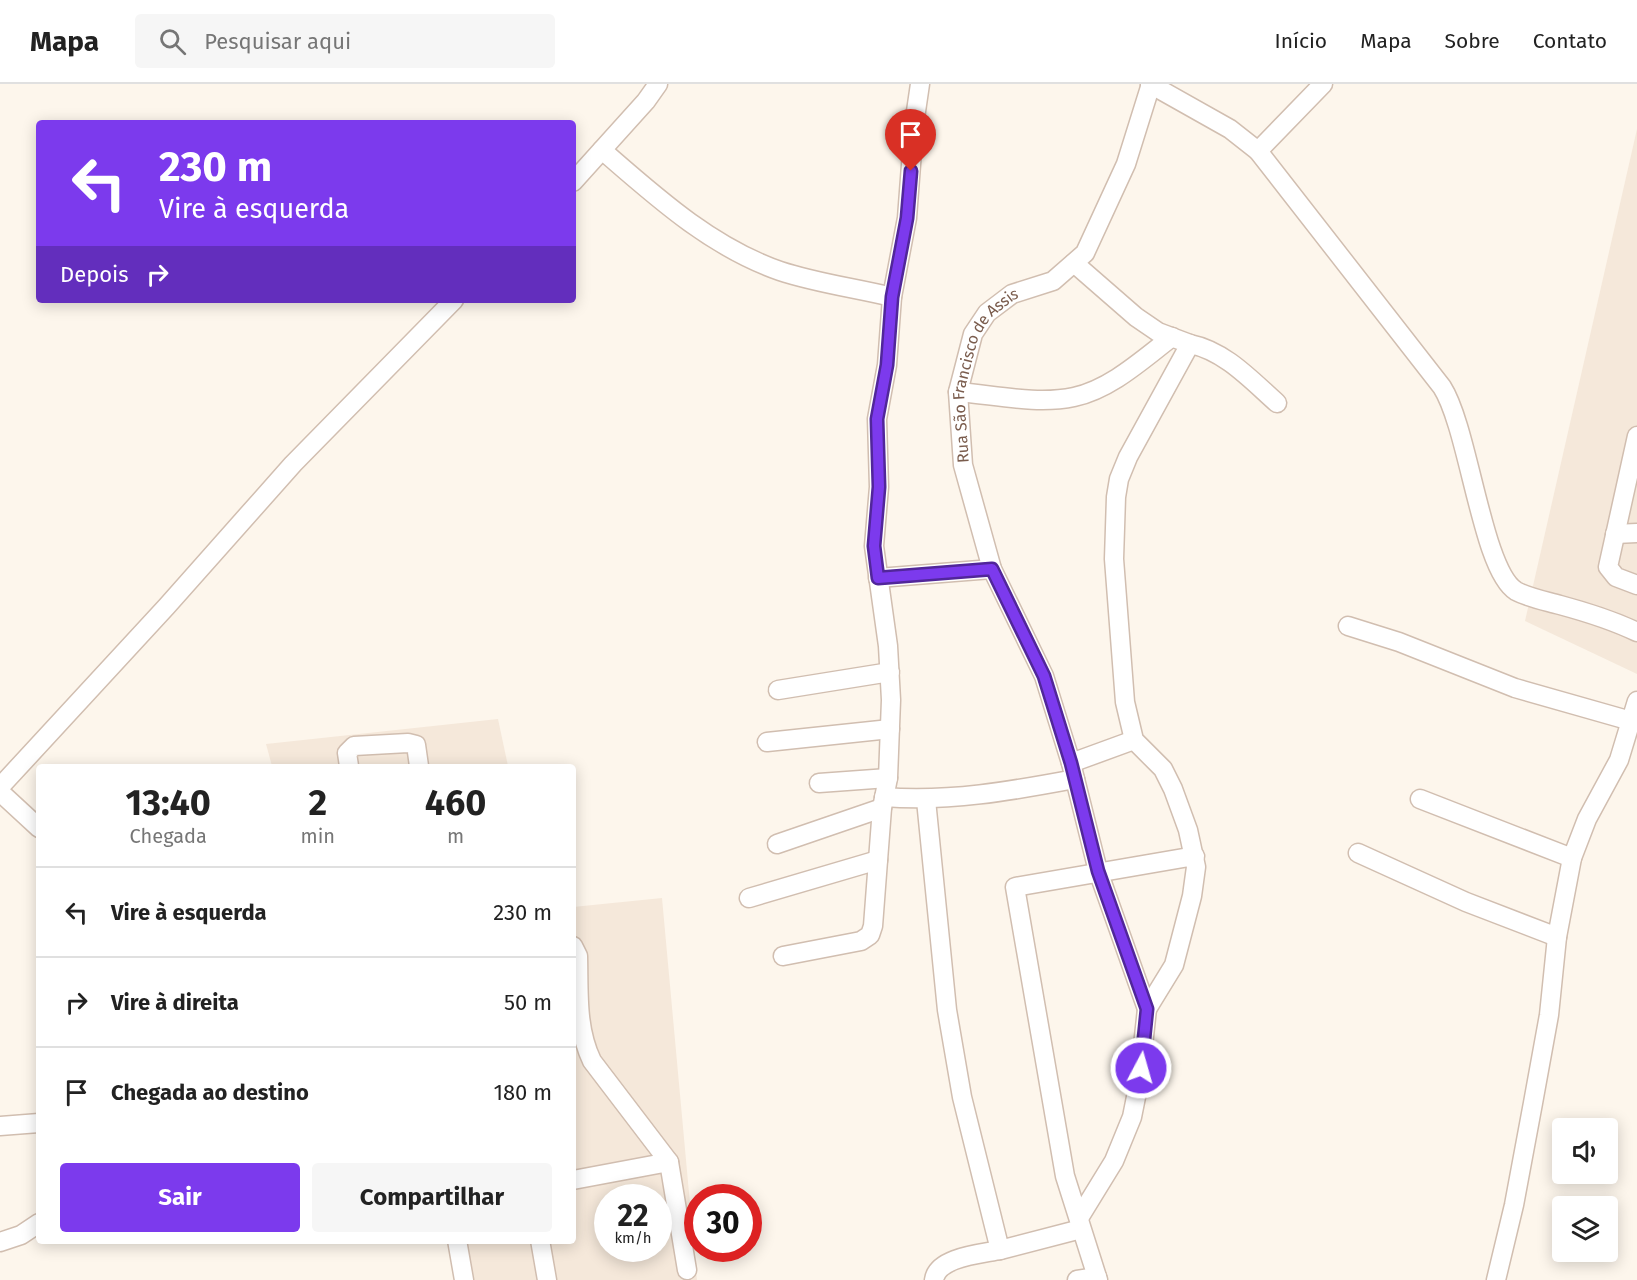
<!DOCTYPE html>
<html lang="pt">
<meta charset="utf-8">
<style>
:root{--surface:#fff;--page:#f6f6f6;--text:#222;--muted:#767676;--line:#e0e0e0;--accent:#7c3aed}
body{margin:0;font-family:"Fira Sans",sans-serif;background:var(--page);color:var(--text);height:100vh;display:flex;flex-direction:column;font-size:22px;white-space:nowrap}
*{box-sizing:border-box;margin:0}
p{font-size:20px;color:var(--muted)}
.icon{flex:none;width:33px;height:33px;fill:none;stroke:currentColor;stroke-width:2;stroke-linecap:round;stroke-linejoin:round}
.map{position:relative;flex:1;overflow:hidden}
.side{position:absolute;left:36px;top:680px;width:540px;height:480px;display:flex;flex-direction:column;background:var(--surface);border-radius:6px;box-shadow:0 3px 15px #0003}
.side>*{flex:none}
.top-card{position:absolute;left:36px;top:36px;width:540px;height:183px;border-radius:6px;box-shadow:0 3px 15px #0003;background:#7c3aed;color:#fff;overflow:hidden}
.tools{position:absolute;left:1552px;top:1034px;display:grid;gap:12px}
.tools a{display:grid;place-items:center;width:66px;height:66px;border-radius:6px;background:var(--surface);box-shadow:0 3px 15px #0003;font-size:30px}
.speed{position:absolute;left:594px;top:1100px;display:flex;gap:12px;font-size:30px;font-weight:700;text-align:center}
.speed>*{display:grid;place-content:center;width:78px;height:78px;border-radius:50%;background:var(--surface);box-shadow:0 3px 15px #0003;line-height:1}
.speed small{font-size:15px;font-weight:400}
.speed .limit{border:9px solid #d22;background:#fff;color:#111}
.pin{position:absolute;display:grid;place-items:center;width:51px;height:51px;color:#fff;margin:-62px -26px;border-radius:50% 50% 50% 0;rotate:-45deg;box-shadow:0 0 6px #0007}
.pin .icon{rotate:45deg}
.me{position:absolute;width:66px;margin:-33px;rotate:6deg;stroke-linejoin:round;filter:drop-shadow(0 0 4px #0008)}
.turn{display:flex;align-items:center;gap:21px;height:126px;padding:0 24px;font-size:27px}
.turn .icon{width:78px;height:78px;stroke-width:2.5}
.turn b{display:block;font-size:42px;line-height:51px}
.then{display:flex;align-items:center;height:57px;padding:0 24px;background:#0003;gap:12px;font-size:22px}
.eta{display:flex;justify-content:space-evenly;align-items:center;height:102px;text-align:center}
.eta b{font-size:36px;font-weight:700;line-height:42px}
.primary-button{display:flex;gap:12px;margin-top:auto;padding:12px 24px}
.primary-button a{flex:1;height:69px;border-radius:6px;background:var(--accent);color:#fff;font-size:24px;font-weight:700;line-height:69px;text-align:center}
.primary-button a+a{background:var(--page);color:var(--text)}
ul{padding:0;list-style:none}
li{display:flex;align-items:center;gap:18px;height:90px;padding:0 24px;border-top:2px solid var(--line)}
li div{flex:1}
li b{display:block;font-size:22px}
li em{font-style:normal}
header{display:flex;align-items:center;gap:36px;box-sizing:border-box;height:84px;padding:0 30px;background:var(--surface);border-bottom:2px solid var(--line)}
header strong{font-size:28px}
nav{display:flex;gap:33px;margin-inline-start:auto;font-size:21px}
.search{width:420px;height:54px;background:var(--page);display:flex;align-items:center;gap:15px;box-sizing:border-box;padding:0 21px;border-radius:6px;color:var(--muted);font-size:22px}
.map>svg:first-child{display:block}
.residential{fill:#f5e8da;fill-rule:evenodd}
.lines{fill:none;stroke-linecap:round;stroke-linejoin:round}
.minor-casing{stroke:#d1beb0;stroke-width:21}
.minor{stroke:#fff;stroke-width:18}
.route-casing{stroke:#51269a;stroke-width:15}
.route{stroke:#7c3aed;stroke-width:10}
.labels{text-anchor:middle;stroke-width:4.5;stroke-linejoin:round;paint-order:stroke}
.street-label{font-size:16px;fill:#7a5c4d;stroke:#fffaf3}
</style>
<header>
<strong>Mapa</strong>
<div class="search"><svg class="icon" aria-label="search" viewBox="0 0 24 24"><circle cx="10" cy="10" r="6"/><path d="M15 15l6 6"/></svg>Pesquisar aqui</div>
<nav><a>Início</a><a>Mapa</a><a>Sobre</a><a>Contato</a></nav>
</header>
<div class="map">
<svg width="1637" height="1196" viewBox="0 0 1637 1196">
<rect width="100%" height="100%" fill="#fdf6ec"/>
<g class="residential">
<polygon points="1637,45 1637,590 1525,537"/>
<polygon points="498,635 508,682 272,682 266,660"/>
<path d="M662 814 697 1196H472L463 1157 573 1156V823ZM608 1113H658V1164H608Z"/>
</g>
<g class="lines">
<defs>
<g id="minor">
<path d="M1150 0 1230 45 1258 67 1442 303C1469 345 1482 486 1516 507 1529 514 1546 517 1560 521 1586 528 1612 536 1637 548"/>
<path d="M602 66C656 113 711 163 780 187 816 199 855 204 892 213"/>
<polyline points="1258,67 1323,0"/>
<polyline points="573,98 646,17 658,0"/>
<polyline points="1074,179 1136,233 1158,248 1190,260 1128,373 1119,395 1116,413 1114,475 1125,618 1134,656 1163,685 1173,705 1188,746 1196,783 1192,812 1174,881 1147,925"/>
<path d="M1190 260C1225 267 1251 296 1277 319"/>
<path d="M958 308C995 311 1037 321 1074 313 1111 305 1143 275 1172 253"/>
<polyline points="1637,352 1608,483 1616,493 1637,501"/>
<polyline points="1615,450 1637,449"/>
<polyline points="878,494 992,485"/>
<polyline points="1348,542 1399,558 1515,604 1631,637"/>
<polyline points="778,606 890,588"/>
<polyline points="767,658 890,645"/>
<polyline points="1071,679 1134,656"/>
<polyline points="349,682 347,669 354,662 408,659 416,661 419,682"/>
<polyline points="819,699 888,694"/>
<polyline points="0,703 167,522 293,380 454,216"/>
<polyline points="0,708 39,744"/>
<path d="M884 713C949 718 1011 707 1075 695"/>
<polyline points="1420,715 1572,774"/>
<polyline points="926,716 947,926 962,1013 1000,1166 1081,1145"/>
<polyline points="777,760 882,724"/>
<polyline points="1358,769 1466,818 1557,853"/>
<polyline points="749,814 878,776"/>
<path d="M573 862 578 872C579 908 576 944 592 977L669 1078"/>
<polyline points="783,872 861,857 870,851 873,842 882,724 888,694 891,616 888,562 874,462 879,403 877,335 887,281 892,213 907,134 914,41 920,0"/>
<polyline points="0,1042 39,1039"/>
<polyline points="573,1096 669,1078 687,1186"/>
<path id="s1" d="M1079 1134 1114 1077 1132 1033 1139 998 1147 925 1098 787 1071 679 1044 592 992 485 963 381 958 308 973 250 987 229 1012 210 1053 197 1085 169 1126 80 1151 0"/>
<polyline points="457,1156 464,1196"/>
<polyline points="540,1156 547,1196"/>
<polyline points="0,1158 21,1151 39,1139"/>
<path d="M934 1196C937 1173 981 1170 1000 1166"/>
<polyline points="1077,1196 1097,1193"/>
<polyline points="1098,1196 1065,1092 1015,803 1195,772"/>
<polyline points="1496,1196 1514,1121 1533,1019 1549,931 1557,853 1572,774 1587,735 1619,676 1637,617"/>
</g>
</defs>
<use href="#minor" class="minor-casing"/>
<use href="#minor" class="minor"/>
</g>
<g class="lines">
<defs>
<polyline id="route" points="911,87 907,134 892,213 887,281 877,335 879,403 874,462 878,494 992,485 1044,592 1071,679 1098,787 1147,925 1141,984"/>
</defs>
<use href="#route" class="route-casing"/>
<use href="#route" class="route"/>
</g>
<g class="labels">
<g class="street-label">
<text dy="6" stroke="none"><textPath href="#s1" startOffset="898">Rua São Francisco de Assis</textPath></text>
</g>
</g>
</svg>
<div class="tools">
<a><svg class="icon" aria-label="sound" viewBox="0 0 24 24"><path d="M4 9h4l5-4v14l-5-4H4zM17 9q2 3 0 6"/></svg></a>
<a><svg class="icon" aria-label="layers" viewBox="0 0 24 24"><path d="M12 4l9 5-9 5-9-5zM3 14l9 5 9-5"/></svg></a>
</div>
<div class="speed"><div>22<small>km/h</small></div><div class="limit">30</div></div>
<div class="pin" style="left:911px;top:87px;background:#d93025"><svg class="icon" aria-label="arrive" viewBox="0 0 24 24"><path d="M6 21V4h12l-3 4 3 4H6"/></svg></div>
<svg class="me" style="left:1141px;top:984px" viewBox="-20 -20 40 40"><circle r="17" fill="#7c3aed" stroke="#fff" stroke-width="3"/><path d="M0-11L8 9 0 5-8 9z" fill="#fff"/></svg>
<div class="top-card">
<div class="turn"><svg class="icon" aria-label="left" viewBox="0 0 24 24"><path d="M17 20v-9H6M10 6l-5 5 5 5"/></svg><div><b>230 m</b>Vire à esquerda</div></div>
<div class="then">Depois<svg class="icon" aria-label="right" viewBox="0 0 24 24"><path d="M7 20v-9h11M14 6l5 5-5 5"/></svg></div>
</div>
<section class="side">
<div class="eta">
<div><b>13:40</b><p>Chegada</p></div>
<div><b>2</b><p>min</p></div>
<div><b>460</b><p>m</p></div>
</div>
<ul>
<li><svg class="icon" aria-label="left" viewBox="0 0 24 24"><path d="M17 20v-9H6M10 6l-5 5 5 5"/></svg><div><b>Vire à esquerda</b></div><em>230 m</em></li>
<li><svg class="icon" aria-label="right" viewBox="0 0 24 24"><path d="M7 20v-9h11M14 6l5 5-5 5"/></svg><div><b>Vire à direita</b></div><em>50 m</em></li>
<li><svg class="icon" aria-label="arrive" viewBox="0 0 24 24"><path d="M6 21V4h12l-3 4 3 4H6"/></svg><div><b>Chegada ao destino</b></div><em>180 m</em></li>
</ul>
<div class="primary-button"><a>Sair</a><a>Compartilhar</a></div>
</section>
</div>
